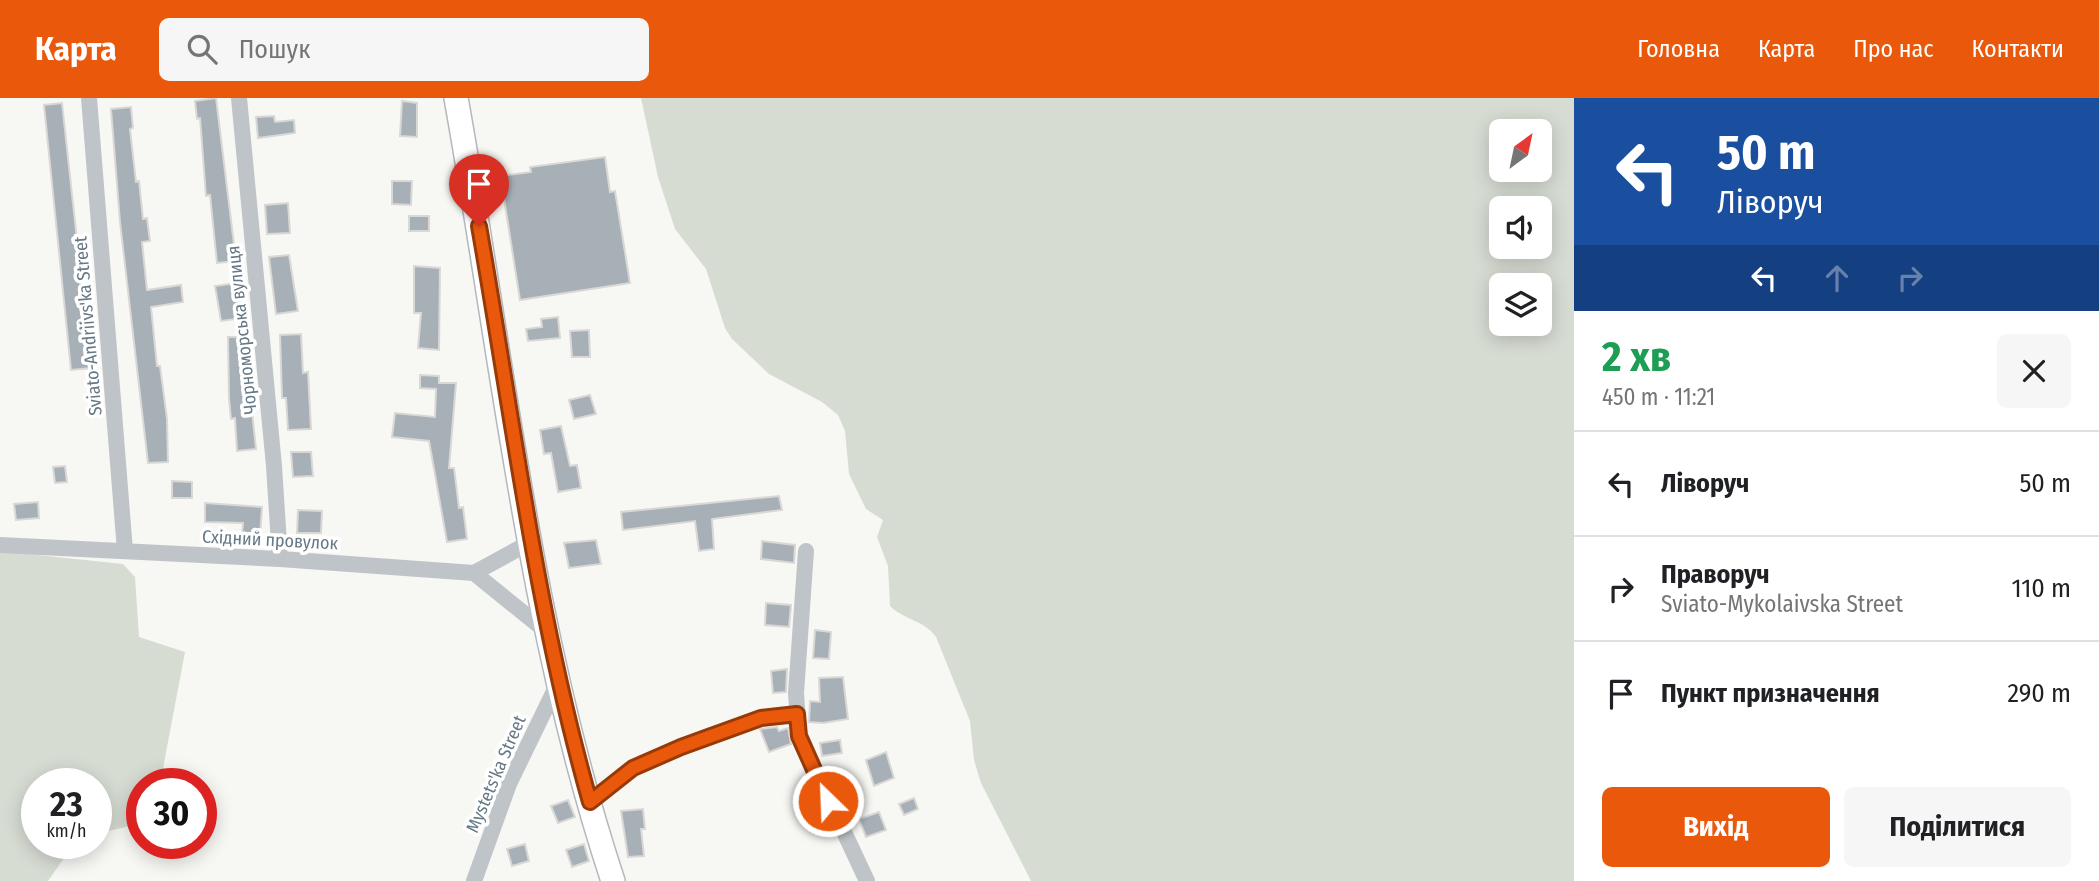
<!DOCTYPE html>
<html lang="uk">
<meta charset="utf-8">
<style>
:root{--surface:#fff;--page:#f6f6f6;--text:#202124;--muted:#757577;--line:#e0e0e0;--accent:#ea580c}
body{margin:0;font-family:"Fira Sans Condensed",sans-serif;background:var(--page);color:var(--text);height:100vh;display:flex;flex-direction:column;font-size:26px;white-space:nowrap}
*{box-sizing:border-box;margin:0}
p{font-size:23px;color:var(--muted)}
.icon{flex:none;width:38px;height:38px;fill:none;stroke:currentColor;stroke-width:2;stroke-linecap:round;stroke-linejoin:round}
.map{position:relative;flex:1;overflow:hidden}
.panel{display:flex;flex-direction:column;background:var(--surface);width:525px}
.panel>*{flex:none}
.top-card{background:#1a4fa0;color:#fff;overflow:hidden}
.needle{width:46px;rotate:33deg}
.tools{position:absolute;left:1489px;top:21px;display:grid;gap:14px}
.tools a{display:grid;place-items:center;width:63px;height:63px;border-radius:10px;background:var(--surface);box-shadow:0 4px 18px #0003;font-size:35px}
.speed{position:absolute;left:21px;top:670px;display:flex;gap:14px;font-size:35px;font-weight:700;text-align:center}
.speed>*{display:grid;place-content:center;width:91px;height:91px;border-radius:50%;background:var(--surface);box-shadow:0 4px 18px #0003;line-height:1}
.speed small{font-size:18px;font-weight:400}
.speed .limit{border:10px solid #d22;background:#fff;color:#111}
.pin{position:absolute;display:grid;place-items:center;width:60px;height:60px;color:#fff;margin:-72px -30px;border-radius:50% 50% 50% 0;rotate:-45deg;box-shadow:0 0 7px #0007}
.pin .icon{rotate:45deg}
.me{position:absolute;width:77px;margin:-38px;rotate:336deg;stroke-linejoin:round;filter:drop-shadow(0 0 5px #0008)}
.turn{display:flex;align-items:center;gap:24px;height:147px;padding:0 28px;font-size:32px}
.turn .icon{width:91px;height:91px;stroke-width:2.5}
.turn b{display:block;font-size:49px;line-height:60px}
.lanes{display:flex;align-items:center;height:66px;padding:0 28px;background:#0003;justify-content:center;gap:35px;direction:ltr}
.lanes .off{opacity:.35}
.round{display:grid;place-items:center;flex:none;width:74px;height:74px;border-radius:10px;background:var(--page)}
.summary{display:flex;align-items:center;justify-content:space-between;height:119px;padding:0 28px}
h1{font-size:42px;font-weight:700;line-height:52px;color:#1e9e55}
.primary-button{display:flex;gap:14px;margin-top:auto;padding:14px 28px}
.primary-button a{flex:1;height:80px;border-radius:10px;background:var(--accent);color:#fff;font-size:28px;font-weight:700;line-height:80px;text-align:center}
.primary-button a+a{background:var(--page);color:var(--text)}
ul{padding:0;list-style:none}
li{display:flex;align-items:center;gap:21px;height:105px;padding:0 28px;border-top:2px solid var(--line)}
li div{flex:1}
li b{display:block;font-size:26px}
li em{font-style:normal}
header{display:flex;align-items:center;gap:42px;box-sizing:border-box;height:98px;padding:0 35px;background:var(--accent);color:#fff}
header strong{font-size:33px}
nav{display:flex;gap:38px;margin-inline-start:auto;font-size:24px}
.search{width:490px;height:63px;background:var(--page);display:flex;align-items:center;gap:18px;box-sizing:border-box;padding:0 24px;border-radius:10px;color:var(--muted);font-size:26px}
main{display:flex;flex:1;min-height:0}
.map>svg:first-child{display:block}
.green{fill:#d7dcd3;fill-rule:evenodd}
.building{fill:#a7b0b6;stroke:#d9d8d6;stroke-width:2}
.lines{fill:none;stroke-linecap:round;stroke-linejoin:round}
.secondary-casing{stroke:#b2b8bd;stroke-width:26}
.street{stroke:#bfc4c8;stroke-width:16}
.secondary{stroke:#fff;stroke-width:23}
.route-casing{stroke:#983908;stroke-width:18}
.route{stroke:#ea580c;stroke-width:12}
.labels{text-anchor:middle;stroke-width:7;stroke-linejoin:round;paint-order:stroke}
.street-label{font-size:18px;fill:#657986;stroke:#fff}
</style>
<header>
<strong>Карта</strong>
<div class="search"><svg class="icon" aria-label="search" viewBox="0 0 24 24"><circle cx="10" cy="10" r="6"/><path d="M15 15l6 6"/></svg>Пошук</div>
<nav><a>Головна</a><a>Карта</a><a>Про нас</a><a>Контакти</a></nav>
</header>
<main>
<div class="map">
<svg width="1574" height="783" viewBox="0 0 1574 783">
<rect width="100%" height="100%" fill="#f7f7f4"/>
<g class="green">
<path d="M641 0H1574V783H1031L981 685 974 662 970 623 936 539C924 522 904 522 890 508L888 468 877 439 883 422 866 411 849 376 845 333 838 317 822 304 769 276 732 241 725 230 706 171 675 131 658 79ZM1502 33H1540V72H1502ZM1502 110H1540V149H1502ZM1502 187H1540V226H1502Z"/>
<polygon points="0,453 123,466 135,479 139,539 185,554 160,686 142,686 142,725 96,736 96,686 37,686 37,746 74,746 48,783 0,783"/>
</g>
<g class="building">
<polygon points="216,0 236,163 217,165 210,97 206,98 200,20 197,21 195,3"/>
<polygon points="402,3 417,5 417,39 400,38"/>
<polygon points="62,5 91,270 71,272 44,7"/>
<polygon points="131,9 133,30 130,31 136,84 139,83 143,121 147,120 150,143 142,144 147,192 181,187 183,204 151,209 157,268 160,268 167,321 168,364 148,365 120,124 111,11"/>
<polygon points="274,18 275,24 294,22 295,35 258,40 256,19"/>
<polygon points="605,59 610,94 615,93 630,185 520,202 503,94 497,95 494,79 531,74 530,69"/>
<polygon points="392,83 412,83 411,107 392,106"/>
<polygon points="288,105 290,135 267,136 265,107"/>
<rect x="409" y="118" width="20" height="15"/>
<polygon points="289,157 298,213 276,216 269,159"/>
<polygon points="414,168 440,170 439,252 418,250 421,215 414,215"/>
<polygon points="237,185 243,220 221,223 215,188"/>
<polygon points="558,219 560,240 528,243 526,231 542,229 541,221"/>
<polygon points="589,232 590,259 572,259 570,233"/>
<polygon points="301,236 303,275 308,274 311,331 288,332 286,300 282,300 280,237"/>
<polygon points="228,239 244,239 256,351 237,353 235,320 231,321 229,300"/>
<polygon points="420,277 439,278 439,285 456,285 449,370 454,370 459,410 463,409 467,441 447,444 429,343 392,339 395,315 435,319 436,291 420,290"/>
<polygon points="590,297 596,316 574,321 569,302"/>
<polygon points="561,328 570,368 577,367 581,390 558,394 551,355 544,356 540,332"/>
<polygon points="291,354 311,354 313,378 293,379"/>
<polygon points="65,368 67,384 55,385 53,369"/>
<polygon points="172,383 192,384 192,400 172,400"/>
<polygon points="779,398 782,412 712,421 714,451 699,453 695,423 623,432 621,414"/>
<polygon points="38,404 39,420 16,422 14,406"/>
<polygon points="205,405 262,409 260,438 242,437 243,425 205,424"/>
<polygon points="298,412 322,413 321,435 297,435"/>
<polygon points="596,442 601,466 569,470 564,445"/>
<polygon points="762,443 795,447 794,465 761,461"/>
<polygon points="766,505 791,507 789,529 765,527"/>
<polygon points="815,532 831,534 829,561 813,560"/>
<polygon points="787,571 786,594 773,595 771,573"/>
<polygon points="843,579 848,621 823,625 809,624 810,603 820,604 819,580"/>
<polygon points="777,629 779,633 788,630 791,646 769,654 760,631"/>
<polygon points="840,642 842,655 822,658 820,645"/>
<polygon points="886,654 894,680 874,688 866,662"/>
<polygon points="914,700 918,711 904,717 899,706"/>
<polygon points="568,702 575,719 558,725 551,708"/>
<polygon points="643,711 645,731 641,731 644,758 628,759 621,713"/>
<polygon points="879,714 886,732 866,739 859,721"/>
<polygon points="525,746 529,763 512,768 507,751"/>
<polygon points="584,746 589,763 572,769 566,752"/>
</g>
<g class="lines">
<defs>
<path id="secondary" d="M456 0C503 261 529 530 613 783"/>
</defs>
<use href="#secondary" class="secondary-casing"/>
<g class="street">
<polyline points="89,0 125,453"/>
<polyline points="239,0 274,368 280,461"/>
<polyline points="0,447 280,461 474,475 529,445"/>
<polyline points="806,453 796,595 799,638 867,783"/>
<polyline points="474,475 547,534"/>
<polyline points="590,704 633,670 705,639 761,620 797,616"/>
<polyline points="474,783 509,686 558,585"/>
</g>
<use href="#secondary" class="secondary"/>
</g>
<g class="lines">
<defs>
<path id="route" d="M479 128C513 321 536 514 590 704L633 670 681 649 761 620 797 616 799 638 828 703"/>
</defs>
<use href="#route" class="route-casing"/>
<use href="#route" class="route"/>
</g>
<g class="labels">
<g class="street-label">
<text transform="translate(88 228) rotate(-95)" y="6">Sviato-Andriivs'ka Street</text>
<text transform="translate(242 232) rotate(-96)" y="6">Чорноморська вулиця</text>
<text transform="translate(270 442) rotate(3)" y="6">Східний провулок</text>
<text transform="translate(496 676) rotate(-67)" y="6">Mystets'ka Street</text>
</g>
</g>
</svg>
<div class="tools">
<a><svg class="needle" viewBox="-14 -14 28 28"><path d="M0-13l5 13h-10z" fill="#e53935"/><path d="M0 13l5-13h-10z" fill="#757577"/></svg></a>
<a><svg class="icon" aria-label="sound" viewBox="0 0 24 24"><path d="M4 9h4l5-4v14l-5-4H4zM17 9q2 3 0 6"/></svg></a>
<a><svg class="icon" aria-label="layers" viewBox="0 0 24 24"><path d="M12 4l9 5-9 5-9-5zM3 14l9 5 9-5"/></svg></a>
</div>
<div class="speed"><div>23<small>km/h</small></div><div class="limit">30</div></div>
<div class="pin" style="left:479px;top:128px;background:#d93025"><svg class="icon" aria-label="arrive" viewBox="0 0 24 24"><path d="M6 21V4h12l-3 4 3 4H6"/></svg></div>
<svg class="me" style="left:828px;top:703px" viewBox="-20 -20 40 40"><circle r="17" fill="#ea580c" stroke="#fff" stroke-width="3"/><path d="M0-11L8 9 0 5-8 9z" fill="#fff"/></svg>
</div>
<section class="panel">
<div class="top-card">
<div class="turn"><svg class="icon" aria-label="left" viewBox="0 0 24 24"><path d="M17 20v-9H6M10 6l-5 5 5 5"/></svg><div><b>50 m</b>Ліворуч</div></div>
<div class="lanes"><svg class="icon" aria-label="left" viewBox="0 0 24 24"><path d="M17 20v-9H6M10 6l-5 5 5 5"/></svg><svg class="icon off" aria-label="ahead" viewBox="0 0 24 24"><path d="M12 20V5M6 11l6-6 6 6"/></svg><svg class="icon off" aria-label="right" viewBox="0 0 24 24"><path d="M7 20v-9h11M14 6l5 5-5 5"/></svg></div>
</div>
<div class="summary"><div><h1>2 хв</h1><p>450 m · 11:21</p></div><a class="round"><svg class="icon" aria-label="close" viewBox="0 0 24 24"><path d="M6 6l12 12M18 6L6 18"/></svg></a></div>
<ul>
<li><svg class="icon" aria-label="left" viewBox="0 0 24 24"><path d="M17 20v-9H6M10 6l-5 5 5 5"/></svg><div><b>Ліворуч</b></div><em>50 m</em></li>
<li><svg class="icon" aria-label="right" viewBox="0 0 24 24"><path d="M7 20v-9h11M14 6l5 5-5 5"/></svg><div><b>Праворуч</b><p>Sviato-Mykolaivska Street</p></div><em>110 m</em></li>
<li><svg class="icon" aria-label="arrive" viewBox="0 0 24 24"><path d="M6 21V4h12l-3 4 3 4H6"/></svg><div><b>Пункт призначення</b></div><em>290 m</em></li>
</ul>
<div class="primary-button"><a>Вихід</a><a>Поділитися</a></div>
</section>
</main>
